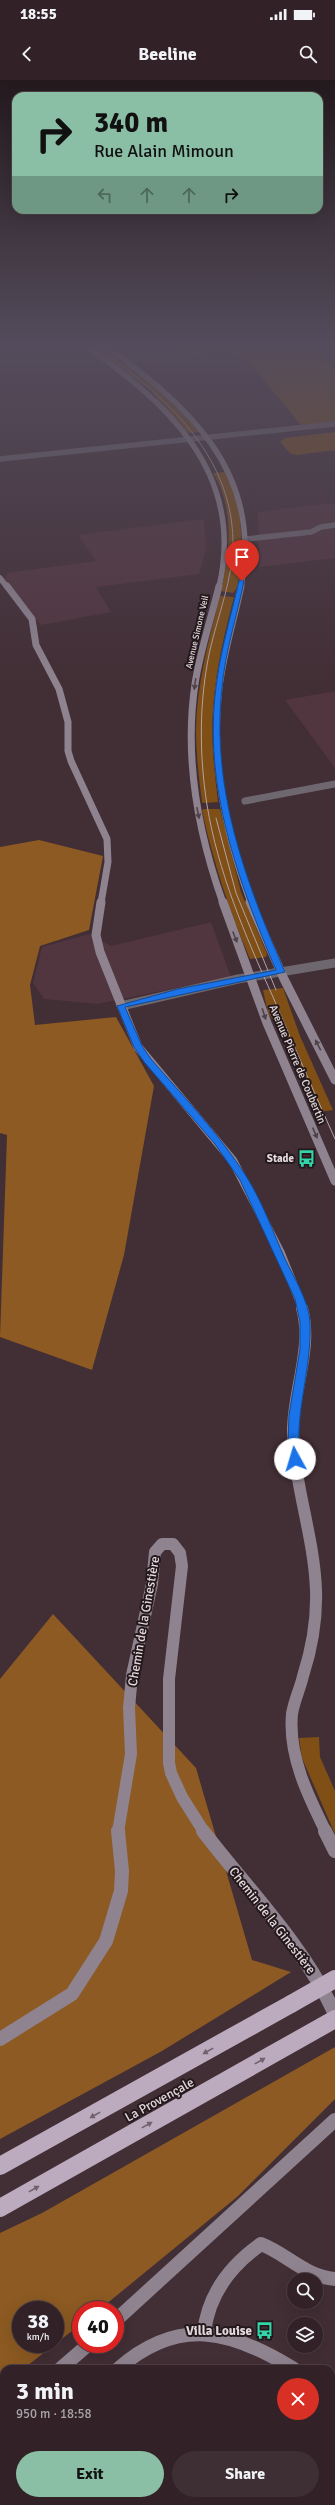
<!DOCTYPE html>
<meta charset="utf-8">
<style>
:root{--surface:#322228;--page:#3d2f34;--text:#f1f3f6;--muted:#a8a4a8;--line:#4d3f45;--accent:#8abfa5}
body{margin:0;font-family:Signika,sans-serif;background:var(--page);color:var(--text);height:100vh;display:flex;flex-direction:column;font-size:15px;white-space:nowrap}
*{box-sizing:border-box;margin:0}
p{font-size:13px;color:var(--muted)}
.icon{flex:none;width:22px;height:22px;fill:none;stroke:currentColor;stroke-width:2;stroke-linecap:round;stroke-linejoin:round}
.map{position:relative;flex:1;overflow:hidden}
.drawer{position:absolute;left:0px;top:2285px;width:335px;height:140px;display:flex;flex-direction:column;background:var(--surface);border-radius:12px 12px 0 0;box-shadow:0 4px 16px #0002,0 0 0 1px var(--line)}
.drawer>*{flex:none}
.top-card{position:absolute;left:12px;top:12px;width:311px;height:122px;border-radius:12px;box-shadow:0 4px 16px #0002,0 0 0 1px var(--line);background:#8abfa5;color:#111;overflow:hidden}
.fabs{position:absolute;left:287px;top:2193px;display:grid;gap:8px}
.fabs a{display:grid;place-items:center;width:36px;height:36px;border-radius:50%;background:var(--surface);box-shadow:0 4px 16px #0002,0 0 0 1px var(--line);font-size:20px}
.speed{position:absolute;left:12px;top:2221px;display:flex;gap:8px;font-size:20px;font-weight:700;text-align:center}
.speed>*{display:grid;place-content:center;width:52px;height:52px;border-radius:50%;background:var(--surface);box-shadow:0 4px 16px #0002,0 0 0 1px var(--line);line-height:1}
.speed small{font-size:10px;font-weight:400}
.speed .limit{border:6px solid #d22;background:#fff;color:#111}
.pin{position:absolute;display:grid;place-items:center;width:34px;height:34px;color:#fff;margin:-41px -17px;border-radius:50% 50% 50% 0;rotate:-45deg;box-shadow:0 0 4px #0007}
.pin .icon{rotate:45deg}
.me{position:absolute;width:44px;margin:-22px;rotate:354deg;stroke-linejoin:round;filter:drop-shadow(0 0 3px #0008)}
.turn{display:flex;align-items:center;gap:14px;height:84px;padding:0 16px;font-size:18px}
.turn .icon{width:52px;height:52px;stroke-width:2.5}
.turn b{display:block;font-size:28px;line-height:34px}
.lanes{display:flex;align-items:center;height:38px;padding:0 16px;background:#0003;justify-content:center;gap:20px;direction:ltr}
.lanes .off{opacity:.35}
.round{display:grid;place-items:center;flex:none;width:42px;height:42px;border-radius:21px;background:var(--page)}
.head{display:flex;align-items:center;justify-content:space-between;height:68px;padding:0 16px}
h1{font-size:24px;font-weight:700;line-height:30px}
.cta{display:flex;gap:8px;margin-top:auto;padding:8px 16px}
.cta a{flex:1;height:46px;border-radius:24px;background:var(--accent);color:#111;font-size:16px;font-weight:700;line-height:46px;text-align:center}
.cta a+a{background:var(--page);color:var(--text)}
.status{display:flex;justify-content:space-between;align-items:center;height:28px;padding:0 20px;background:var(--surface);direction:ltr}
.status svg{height:11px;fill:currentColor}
header{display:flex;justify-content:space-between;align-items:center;height:52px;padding:0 16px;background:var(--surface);font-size:18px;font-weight:700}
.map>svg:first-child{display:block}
.built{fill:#51353f}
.green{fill:#7f4f15}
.forest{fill:#8c5a22;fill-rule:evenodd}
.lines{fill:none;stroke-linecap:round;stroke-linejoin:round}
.street-far2{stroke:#6e676f;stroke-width:5.5}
.street-far1{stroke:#6e676f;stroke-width:7}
.street{stroke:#6e676f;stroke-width:9}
.secondary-far4{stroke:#8e838f;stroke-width:5.5}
.secondary-far3{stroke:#8e838f;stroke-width:7}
.secondary-far2{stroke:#8e838f;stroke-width:9}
.secondary-far1{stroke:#8e838f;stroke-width:12}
.secondary{stroke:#8e838f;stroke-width:14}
.highway{stroke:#bcabbe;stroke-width:18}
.tram{stroke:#b2a3a8;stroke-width:1}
.highway-bridge{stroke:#bcabbe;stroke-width:18}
.oneway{fill:#4e434a}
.oneway2{fill:#70626d}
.route{fill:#1a73e8;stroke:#114b97}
.labels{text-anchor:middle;stroke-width:4;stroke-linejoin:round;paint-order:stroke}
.far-street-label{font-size:9px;fill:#e5d8dc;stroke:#23191c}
.street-label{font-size:11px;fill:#e5d8dc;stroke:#23191c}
.poi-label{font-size:11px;font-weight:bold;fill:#e5d8dc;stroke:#23191c;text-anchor:end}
.near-street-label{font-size:13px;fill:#e5d8dc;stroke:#23191c}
.near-poi-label{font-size:13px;font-weight:bold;fill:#e5d8dc;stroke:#23191c;text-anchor:end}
</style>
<div class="status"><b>18:55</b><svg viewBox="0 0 49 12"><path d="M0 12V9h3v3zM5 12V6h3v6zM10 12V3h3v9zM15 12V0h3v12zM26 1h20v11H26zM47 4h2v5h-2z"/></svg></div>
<header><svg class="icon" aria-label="back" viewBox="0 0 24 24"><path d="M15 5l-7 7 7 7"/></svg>Beeline<svg class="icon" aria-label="search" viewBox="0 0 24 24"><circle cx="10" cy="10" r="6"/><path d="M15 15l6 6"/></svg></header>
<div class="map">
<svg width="335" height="2425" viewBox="0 0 335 2425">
<rect width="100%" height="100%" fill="#422e35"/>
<g class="built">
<polygon points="114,262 178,262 193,277 152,288"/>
<polygon points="310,262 335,262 335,284 326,274"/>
<polygon points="330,423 335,425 335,478 259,487 258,432"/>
<polygon points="204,439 206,469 199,494 96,507 111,532 41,545 5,499 7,493 96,481 78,455"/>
<polygon points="335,611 335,688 285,620"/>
<polygon points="211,842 231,897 97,924 44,919 33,903 42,867 89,854 111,866"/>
</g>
<g class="green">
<polygon points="84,262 97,262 148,298 200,352 188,353 151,311"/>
<polygon points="178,262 250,262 259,270 285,262 310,262 335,289 335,342 301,345 247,279 222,268 193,277"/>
<polygon points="335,352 335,370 296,375 290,373 280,362 285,358"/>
<path d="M226 392C230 403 235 415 238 427 242 442 245 504 233 513L221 511C230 473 235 428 213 393Z"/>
<path d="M220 516 234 517C225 551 217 584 214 619 210 654 214 688 218 722L204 723 202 722C199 698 196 673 196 649 197 603 209 560 220 516Z"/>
<path d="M204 729H220L241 812 267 874 266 877 250 879C229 830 213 782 202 730Z"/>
<polygon points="283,908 300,956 333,1030 319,1032 287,959 268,933 263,910"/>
<polygon points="319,1657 320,1677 335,1711 335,1754 302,1678 299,1658"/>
</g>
<g class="forest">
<polygon points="39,760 103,776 89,850 40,866 30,905 35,945 116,937 154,1006 124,1175 92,1290 0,1257 7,1055 0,1053 0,767"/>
<polygon points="53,1534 196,1688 252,1880 291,1892 162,1971 0,2059 0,1599"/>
<path d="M335 1967V2019L237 2117 99 2230H81V2244L23 2289H4V2303L0 2306V2153L42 2133ZM21 2230H55V2264H21Z"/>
</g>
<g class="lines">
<g class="street-far2">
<polyline points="0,379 335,344"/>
<polyline points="246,459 311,452 321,447 335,445"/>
</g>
<polyline class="street-far1" points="245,721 335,704"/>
<polyline class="street" points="121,926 238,899 335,883"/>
<g class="secondary-far4">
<path d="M80 262C166 321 246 392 219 507"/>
<path d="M100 262C186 323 264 391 241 507"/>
<polyline points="0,498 7,507"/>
</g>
<g class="secondary-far3">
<polyline points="7,506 32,539 36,565 59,609 68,642 68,671 71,681 107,759 108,782 101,823"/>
<path d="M219 506C211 539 200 571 195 604 184 678 198 753 223 823"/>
<path d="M241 506C234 540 223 573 219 608 210 680 226 755 251 823"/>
</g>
<g class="secondary-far2">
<polyline points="101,822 96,855 100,872 138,967 233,1081 280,1172 303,1229"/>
<polyline points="223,822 267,943 335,1101"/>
<polyline points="250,822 284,899 335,1000"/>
</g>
<g class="secondary-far1">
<path d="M302 1228C313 1268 293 1310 293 1351 294 1405 314 1456 316 1510 317 1539 312 1568 303 1596 300 1609 294 1621 292 1634 288 1675 308 1716 326 1752"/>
<polyline points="118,1752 131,1674 129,1628 132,1595 152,1504 155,1472 162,1464 173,1464 180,1473 182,1486 169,1599 169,1683 171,1693 182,1717 204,1752"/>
</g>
<g class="secondary">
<path d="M203 1751C249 1811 303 1864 335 1934"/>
<polyline points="325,1751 335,1771"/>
<polyline points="0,1959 72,1914 106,1861 121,1811 122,1791 118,1751"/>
<polyline points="115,2241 335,2040"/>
<path d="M204 2253C208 2215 230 2186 261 2164 287 2174 306 2197 335 2199"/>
<polyline points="60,2289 89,2264"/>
<path d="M118 2289C178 2236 231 2250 294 2289"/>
<polyline points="0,2336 4,2333"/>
<polyline points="331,2338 335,2344"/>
<polyline points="34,2425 35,2421"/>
</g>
<g class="highway">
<polyline points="0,2086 291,1924"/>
<polyline points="0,2128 335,1939"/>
</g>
<g class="tram">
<path d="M89 262C158 310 232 370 233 462 233 499 218 535 210 570 199 620 199 674 207 725 218 792 245 855 273 917 293 964 314 1012 335 1059"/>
<polyline points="216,738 236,813 276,910"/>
</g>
<polyline class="highway-bridge" points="291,1924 335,1899"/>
</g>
<defs><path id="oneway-solid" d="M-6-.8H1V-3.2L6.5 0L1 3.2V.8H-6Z"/></defs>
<g class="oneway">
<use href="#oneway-solid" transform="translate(195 604) rotate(98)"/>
<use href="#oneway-solid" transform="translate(198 733) rotate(79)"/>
<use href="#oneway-solid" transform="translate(235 857) rotate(68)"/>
<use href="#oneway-solid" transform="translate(264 934) rotate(72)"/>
<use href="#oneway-solid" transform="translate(318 965) rotate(-117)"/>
<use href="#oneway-solid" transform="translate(315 1053) rotate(66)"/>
</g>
<g class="oneway2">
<use href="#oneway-solid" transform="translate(208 1971) rotate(151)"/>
<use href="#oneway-solid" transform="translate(260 1981) rotate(-29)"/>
<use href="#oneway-solid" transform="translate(95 2035) rotate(151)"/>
<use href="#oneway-solid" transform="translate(147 2045) rotate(-29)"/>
<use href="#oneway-solid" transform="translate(34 2109) rotate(-29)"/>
</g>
<linearGradient id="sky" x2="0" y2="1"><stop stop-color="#24191d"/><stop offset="0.44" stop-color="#544c5c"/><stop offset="1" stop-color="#544c5c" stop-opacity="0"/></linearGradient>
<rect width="335" height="601" fill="url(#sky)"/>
<path class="route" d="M242 499 244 501C237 536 225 572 222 608 211 708 245 801 285 892L125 927 142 966 151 979C184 1017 219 1054 246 1096 262 1121 273 1152 285 1179 294 1198 309 1221 310 1243 312 1289 294 1333 300 1379L295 1383 290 1379 288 1364 289 1335 300 1269V1242L295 1219 240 1100 215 1064 145 983 134 967 117 926 178 909 276 890C238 801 203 706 216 607 220 572 231 536 239 501Z"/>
<defs>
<symbol id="bus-bare" viewBox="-9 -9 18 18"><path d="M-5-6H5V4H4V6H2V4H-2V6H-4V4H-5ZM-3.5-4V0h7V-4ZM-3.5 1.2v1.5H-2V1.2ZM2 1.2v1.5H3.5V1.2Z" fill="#33d4a8" stroke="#23191c" stroke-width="2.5" paint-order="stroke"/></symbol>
</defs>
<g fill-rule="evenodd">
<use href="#bus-bare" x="294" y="1066" width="25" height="25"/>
<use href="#bus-bare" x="252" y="2238" width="25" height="25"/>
</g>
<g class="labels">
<g class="far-street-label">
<text transform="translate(197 552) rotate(-77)" y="3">Avenue Simone Veil</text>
</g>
<g class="street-label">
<text transform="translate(298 984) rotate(67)" y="4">Avenue Pierre de Coubertin</text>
</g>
<g class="poi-label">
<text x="294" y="1082">Stade</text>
</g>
<g class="near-street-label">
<text transform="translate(143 1541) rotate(-80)" y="5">Chemin de la Ginestière</text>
<text transform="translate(273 1840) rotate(52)" y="5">Chemin de la Ginestière</text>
<text transform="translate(159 2019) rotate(-29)" y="5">La Provençale</text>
</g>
<g class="near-poi-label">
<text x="252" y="2255">Villa Louise</text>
</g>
</g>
</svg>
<div class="fabs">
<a><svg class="icon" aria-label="search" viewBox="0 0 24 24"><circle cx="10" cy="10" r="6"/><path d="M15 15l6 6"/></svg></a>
<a><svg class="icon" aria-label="layers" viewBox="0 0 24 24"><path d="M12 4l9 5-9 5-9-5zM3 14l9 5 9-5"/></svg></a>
</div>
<div class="speed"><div>38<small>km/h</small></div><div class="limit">40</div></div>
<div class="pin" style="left:242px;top:501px;background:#d93025"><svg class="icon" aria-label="arrive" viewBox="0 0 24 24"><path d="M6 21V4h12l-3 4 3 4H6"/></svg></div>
<svg class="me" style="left:295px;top:1379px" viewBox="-20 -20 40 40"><circle r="19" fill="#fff"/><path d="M0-13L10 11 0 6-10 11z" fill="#1a73e8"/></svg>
<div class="top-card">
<div class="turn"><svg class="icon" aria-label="right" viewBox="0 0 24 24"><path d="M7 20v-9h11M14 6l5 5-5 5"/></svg><div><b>340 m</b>Rue Alain Mimoun</div></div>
<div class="lanes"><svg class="icon off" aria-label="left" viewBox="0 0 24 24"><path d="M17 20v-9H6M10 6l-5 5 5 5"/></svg><svg class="icon off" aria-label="ahead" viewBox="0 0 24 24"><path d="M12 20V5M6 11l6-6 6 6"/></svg><svg class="icon off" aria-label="ahead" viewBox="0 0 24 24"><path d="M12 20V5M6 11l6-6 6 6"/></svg><svg class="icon" aria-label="right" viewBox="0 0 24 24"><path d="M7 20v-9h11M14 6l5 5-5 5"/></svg></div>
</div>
<section class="drawer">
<div class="head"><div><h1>3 min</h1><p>950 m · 18:58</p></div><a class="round" style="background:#d93025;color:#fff"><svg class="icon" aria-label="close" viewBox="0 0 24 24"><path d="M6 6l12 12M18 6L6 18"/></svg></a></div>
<div class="cta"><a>Exit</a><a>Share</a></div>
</section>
</div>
